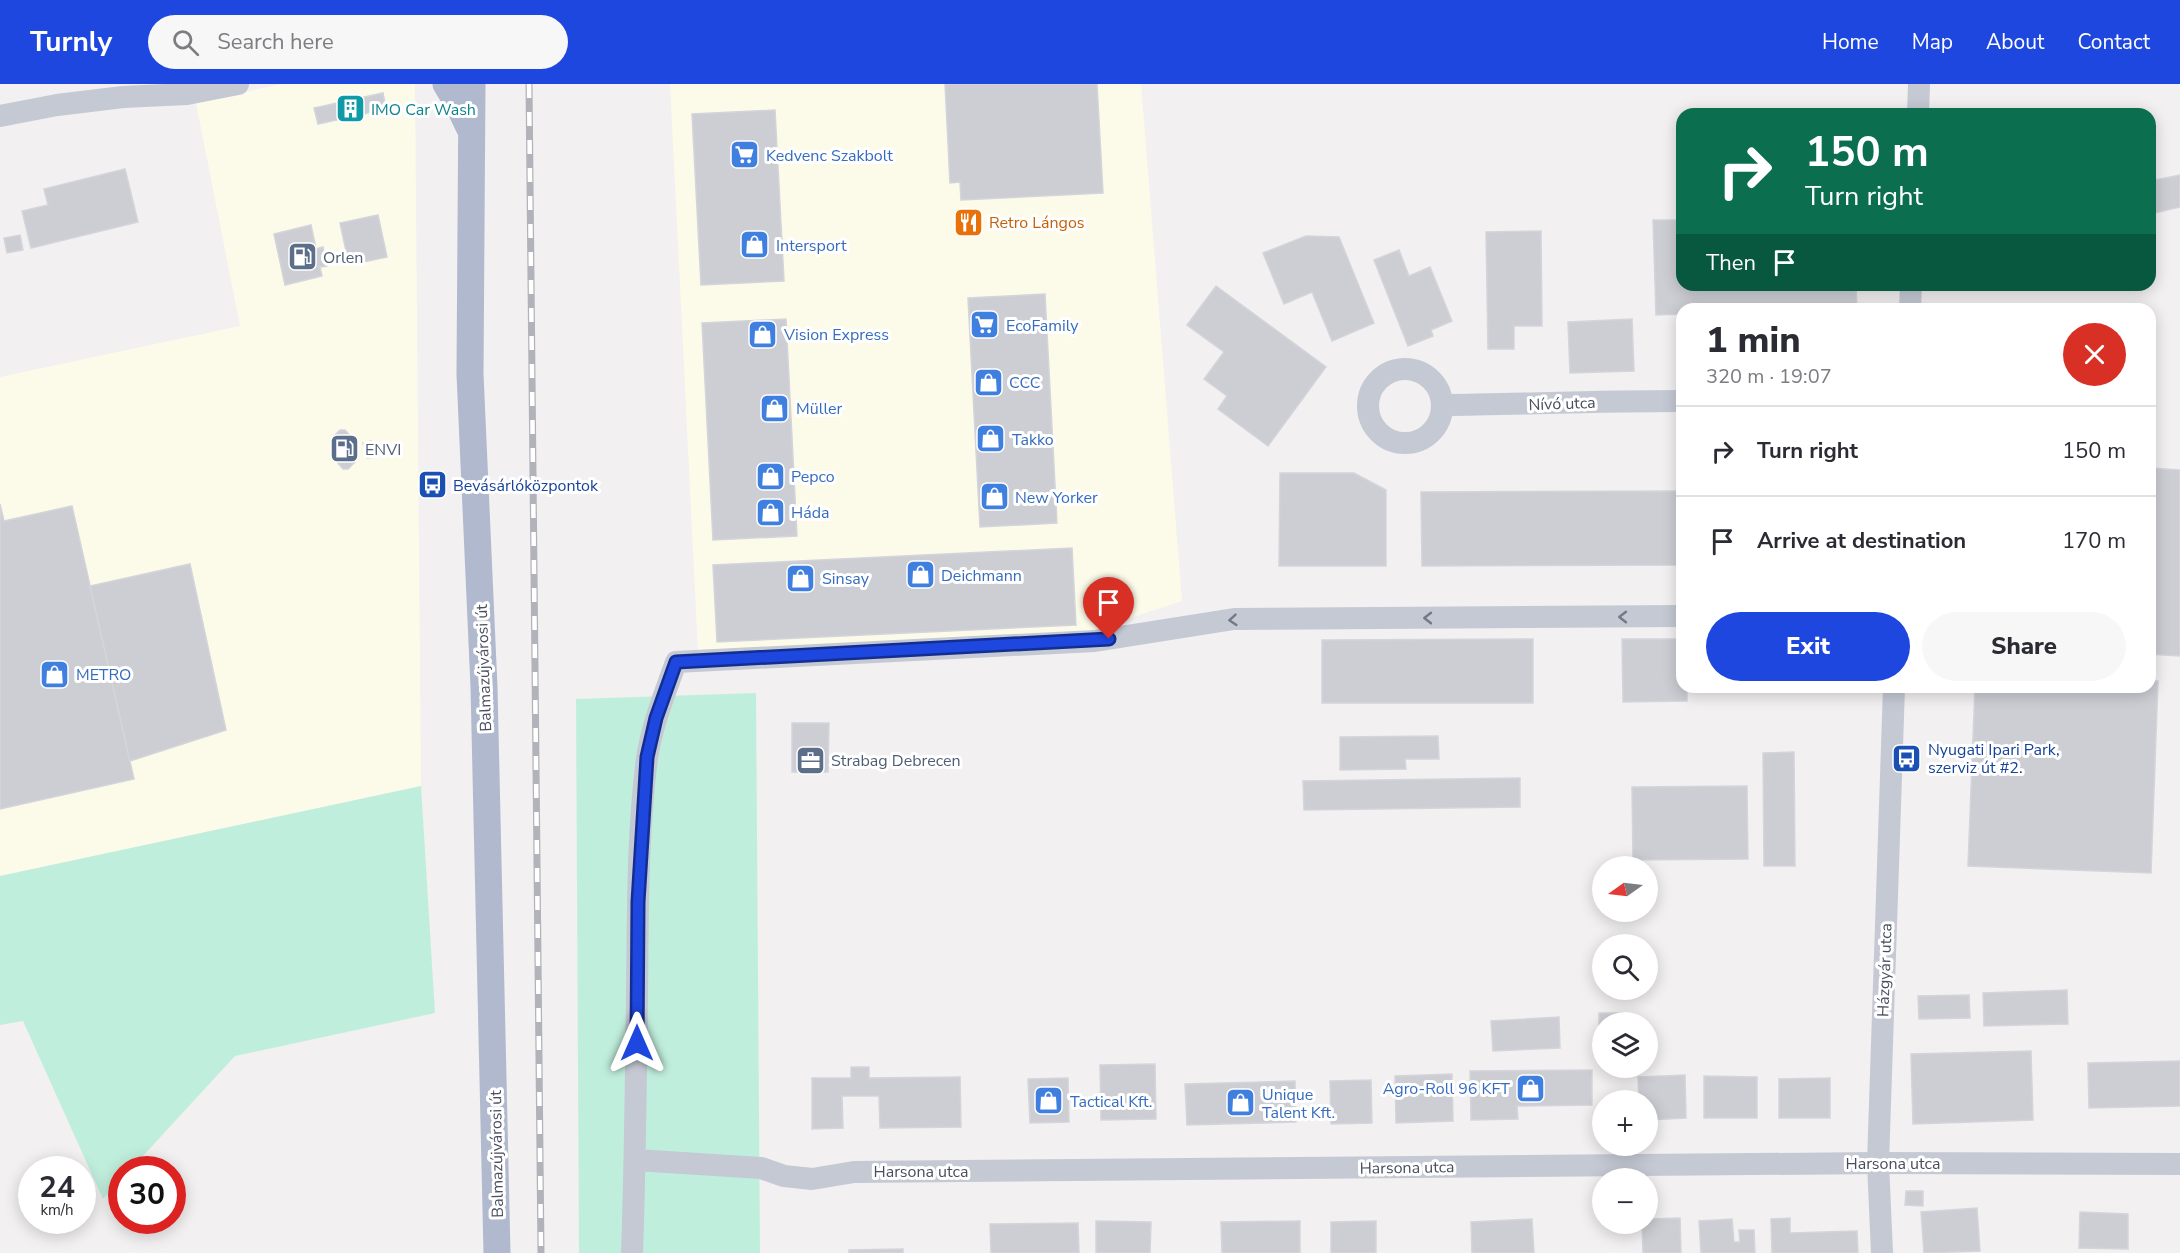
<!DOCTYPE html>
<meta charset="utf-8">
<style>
:root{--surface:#fff;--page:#f7f7f7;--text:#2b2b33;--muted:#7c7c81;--line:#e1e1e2;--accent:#1d47df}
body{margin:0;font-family:"Nunito Sans",sans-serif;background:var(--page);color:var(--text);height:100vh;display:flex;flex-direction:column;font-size:22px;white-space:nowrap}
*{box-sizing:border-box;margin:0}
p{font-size:20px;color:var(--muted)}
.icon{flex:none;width:33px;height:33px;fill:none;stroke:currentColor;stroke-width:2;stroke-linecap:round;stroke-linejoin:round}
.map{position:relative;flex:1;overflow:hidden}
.drawer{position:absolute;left:1676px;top:219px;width:480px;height:390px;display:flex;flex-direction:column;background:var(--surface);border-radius:18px;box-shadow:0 3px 15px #0003}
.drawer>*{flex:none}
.banner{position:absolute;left:1676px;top:24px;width:480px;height:183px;border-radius:18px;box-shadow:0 3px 15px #0003;background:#0b6e4f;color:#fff;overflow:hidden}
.needle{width:39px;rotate:256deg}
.tools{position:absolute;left:1592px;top:772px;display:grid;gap:12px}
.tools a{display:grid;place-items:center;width:66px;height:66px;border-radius:50%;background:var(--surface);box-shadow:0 3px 15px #0003;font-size:30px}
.speed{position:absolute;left:18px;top:1072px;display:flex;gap:12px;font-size:30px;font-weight:700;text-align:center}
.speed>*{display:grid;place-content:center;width:78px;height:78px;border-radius:50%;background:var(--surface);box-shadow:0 3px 15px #0003;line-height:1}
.speed small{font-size:15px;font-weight:400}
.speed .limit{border:9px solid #d22;background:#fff;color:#111}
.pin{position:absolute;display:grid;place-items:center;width:51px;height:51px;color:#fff;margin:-62px -26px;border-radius:50% 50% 50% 0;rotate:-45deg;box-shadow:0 0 6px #0007}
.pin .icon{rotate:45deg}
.me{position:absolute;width:66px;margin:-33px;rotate:0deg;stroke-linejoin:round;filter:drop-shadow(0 0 4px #0008)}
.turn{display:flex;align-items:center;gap:21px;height:126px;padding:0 30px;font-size:27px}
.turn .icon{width:78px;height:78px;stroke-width:2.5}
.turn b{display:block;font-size:42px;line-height:51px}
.then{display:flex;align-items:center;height:57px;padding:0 30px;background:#0003;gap:12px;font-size:22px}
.round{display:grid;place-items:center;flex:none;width:63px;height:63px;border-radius:32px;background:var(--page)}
.summary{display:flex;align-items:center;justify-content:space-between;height:102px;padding:0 30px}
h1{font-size:36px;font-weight:800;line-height:45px}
.primary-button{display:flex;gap:12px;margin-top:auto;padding:12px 30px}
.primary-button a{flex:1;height:69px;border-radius:36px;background:var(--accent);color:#fff;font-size:24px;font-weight:800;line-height:69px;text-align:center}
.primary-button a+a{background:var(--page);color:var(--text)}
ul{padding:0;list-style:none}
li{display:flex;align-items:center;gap:18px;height:90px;padding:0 30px;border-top:2px solid var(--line)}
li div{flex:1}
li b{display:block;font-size:22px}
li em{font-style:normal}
header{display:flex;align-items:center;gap:36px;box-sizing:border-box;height:84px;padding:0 30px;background:var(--accent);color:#fff}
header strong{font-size:28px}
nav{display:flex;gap:33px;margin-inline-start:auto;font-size:21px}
.search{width:420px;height:54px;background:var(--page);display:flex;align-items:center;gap:15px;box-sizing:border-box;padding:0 21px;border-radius:33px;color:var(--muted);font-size:22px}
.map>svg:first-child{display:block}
.commercial{fill:#fcfbea}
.green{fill:#c0eedc}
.building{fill:#cdced4;stroke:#d4d4db;stroke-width:1.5}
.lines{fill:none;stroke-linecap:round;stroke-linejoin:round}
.minor{stroke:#c4c9d4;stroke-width:22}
.major{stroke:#b0b9ce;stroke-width:27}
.rail-casing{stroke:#b2b3ba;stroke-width:7}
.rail{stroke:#fff;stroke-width:4.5;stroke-dasharray:14;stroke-linecap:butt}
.oneway{stroke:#737987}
.route-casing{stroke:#132e91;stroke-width:15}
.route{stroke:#1d47df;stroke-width:10}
.labels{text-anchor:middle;stroke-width:6;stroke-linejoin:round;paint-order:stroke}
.culture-label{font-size:16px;fill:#0d838f;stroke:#fff;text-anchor:start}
.shop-label{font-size:16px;fill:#366cbe;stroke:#fff;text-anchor:start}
.food-label{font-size:16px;fill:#c56008;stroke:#fff;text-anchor:start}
.service-label{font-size:16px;fill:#4e5e75;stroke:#fff;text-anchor:start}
.street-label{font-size:16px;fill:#484e5d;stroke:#fff}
.transit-label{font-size:16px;fill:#164399;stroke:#fff;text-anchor:start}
</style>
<header>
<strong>Turnly</strong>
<div class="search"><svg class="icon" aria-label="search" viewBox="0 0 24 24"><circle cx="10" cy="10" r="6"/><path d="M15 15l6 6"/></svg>Search here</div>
<nav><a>Home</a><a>Map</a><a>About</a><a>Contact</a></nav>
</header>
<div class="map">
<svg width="2180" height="1169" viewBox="0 0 2180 1169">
<rect width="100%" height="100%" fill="#f2f0f0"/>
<g class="commercial">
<polygon points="281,0 415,0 421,702 0,792 0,293 240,242 196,19"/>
<polygon points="670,0 1141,0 1182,517 1082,550 698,566"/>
</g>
<g class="green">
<polygon points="756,609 760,1169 579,1169 576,615"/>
<polygon points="421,702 435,929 235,972 130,1086 122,1086 121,1095 103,1115 23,937 0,941 0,792"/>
</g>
<g class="building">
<polygon points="945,0 1097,0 1103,109 961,116 960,98 950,99"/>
<polygon points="383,9 386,25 318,40 314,24"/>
<polygon points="775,26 784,197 701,201 692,30"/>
<polygon points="125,85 138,138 31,164 22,127 48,121 44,105"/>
<polygon points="2180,91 2180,123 2150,130 2150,97"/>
<polygon points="378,131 387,173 349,181 340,139"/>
<polygon points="1653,136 1682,136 1682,201 1856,201 1857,225 1682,225 1682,230 1656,231"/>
<polygon points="311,141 316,165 323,163 327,182 320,183 322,192 285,201 274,150"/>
<polygon points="1541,147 1542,242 1514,242 1514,265 1488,265 1486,148"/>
<polygon points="20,151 23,166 7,169 4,154"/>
<polygon points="1306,152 1339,153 1374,239 1332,257 1312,208 1284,220 1263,169"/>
<polygon points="1399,166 1409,192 1430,183 1452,237 1431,246 1433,252 1408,262 1374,176"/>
<polygon points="1216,202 1326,283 1268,362 1218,325 1227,312 1204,295 1224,268 1187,241"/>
<polygon points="1045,210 1057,439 980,443 968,214"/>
<polygon points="786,235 797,452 713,456 702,239"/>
<polygon points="1632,235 1634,287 1570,289 1568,238"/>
<polygon points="340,346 345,346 351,353 349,362 356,373 355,378 348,385 343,385 337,378 339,369 338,364 333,358 333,353"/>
<polygon points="371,357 374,373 367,374 363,359"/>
<polygon points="2150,384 2180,386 2180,572 2150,570"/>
<polygon points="1280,389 1354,389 1386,406 1386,482 1279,482"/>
<polygon points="1682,407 1682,481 1422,482 1421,408"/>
<polygon points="0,420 4,437 72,422 134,695 0,725"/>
<polygon points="1072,464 1076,541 717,558 713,481"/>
<polygon points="190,480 226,646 130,677 90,502"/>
<polygon points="1533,555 1533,619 1322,619 1322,556"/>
<polygon points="1622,555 1682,555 1682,603 1687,603 1687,617 1623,618"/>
<polygon points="2150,597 2158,597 2151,789 1968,782 1975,603 2150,603"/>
<polygon points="792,639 829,639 828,688 792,688"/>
<polygon points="1438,652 1439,675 1405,675 1406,685 1340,686 1340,653"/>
<polygon points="1794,668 1795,782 1764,782 1763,669"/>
<polygon points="1520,694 1520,723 1304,726 1303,697"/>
<polygon points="1747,702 1748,775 1633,776 1632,703"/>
<polygon points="2067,906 2068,940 1984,942 1983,909"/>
<polygon points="1969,911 1970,934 1919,935 1918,912"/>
<polygon points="1599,929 1622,929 1622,939 1602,939 1602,959 1599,959"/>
<polygon points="1559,933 1560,964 1493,967 1491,937"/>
<polygon points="2031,967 2033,1036 1913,1040 1911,970"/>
<polygon points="2180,977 2180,1022 2089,1024 2088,979"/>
<polygon points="1155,980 1156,1035 1101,1036 1100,981"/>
<polygon points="851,983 869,983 869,994 960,993 961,1043 880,1044 879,1012 842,1012 843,1044 812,1045 812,994 851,994"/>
<polygon points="1592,986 1592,1021 1517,1022 1518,1035 1471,1036 1470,987"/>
<polygon points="1452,990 1453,1037 1396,1039 1395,992"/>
<polygon points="1685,991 1686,1034 1647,1036 1647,1017 1639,1017 1638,993"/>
<polygon points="1704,992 1757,993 1757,1034 1704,1034"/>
<polygon points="1068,994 1069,1038 1030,1039 1028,995"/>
<polygon points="1830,994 1830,1034 1779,1034 1779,995"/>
<polygon points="1371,996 1372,1039 1331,1040 1330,997"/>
<polygon points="1295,997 1296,1038 1187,1041 1185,1000"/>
<polygon points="1906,1107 1923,1107 1923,1122 1905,1121"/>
<polygon points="1977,1124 1980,1167 1924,1169 1921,1128"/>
<polygon points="2080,1128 2128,1130 2128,1165 2079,1164"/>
<polygon points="1680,1134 1681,1169 1643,1169 1642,1140 1647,1140 1647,1135"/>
<polygon points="1790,1134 1790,1149 1857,1147 1858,1169 1772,1169 1771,1135"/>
<polygon points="1532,1135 1534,1169 1472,1169 1471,1138"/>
<polygon points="1732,1135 1734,1158 1740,1158 1739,1146 1754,1146 1755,1169 1701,1169 1699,1137"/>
<polygon points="1096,1137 1151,1138 1150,1169 1096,1169"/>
<polygon points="1300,1137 1300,1169 1222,1169 1221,1138"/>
<polygon points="1376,1137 1376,1169 1331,1169 1331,1138"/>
<polygon points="1078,1139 1079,1169 991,1169 990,1140"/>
<polygon points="903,1165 903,1169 849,1169 849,1166"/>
</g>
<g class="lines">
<g class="minor">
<polyline points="1918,30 1919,0"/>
<polyline points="0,32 57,21 123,13 187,10 238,0"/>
<polyline points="1910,225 1911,201"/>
<circle cx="1405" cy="322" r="37"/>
<path d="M1442 321C1522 320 1601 317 1682 317"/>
<polyline points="636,1076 761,1084 784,1092 812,1095 854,1088 1878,1079 2180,1080"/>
<path d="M632 1169C635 1083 636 996 637 910 638 832 637 752 647 674 652 641 665 609 676 578L1095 557 1234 535 1682 532"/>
<polyline points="1882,1169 1878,1079 1894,603"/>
</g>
<g class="major">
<polyline points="446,0 459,22 469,43"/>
<polyline points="472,0 470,290 484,603 497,1169"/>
</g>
<defs>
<polyline id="rail" points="529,0 541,1169"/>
</defs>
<use href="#rail" class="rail-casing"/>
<use href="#rail" class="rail"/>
</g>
<defs><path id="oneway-chevron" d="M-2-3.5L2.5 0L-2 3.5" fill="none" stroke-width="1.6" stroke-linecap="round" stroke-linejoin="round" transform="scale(1.5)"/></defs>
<g class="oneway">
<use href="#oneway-chevron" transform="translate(1623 533) rotate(180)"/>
<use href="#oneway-chevron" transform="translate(1428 534) rotate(180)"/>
<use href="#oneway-chevron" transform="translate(1233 536) rotate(175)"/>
</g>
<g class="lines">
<defs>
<polyline id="route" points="637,959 638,818 647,673 656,634 676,578 1109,555"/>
</defs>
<use href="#route" class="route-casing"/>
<use href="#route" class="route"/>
</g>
<defs>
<symbol id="building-square" viewBox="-11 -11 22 22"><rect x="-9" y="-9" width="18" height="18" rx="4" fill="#0f9aa8" stroke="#fff"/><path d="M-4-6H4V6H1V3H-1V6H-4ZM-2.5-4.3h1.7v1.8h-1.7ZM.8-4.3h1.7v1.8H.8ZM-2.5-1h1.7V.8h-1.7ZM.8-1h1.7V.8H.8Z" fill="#fff"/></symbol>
<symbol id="supermarket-square" viewBox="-11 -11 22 22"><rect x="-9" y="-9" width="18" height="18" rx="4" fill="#3f7fe0" stroke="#fff"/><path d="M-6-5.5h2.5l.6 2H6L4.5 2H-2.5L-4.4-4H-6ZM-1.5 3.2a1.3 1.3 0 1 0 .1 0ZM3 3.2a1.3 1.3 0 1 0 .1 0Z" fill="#fff"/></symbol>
<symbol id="restaurant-square" viewBox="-11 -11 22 22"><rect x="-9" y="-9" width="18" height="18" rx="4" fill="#e8710a" stroke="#fff"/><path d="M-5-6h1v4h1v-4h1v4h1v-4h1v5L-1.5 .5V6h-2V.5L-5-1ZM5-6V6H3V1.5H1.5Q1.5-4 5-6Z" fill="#fff"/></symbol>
<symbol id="shop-square" viewBox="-11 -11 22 22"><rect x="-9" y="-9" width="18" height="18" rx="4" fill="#3f7fe0" stroke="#fff"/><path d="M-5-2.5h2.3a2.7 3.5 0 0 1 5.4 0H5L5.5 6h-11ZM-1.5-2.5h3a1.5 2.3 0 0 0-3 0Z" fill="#fff"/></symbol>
<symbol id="fuel-square" viewBox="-11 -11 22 22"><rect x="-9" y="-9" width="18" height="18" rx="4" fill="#5c6f8a" stroke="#fff"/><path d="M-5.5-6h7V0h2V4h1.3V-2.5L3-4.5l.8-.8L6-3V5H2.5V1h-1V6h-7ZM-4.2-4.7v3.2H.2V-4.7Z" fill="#fff"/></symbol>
<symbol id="bus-square" viewBox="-11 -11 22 22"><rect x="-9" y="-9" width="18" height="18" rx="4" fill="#1a4fb4" stroke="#fff"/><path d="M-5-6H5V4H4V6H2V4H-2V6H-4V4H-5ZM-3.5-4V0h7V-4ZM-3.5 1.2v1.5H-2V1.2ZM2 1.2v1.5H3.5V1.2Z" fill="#fff"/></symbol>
<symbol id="office-square" viewBox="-11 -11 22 22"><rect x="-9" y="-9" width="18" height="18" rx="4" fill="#5c6f8a" stroke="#fff"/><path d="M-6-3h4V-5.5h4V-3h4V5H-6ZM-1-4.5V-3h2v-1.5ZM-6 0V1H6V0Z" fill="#fff"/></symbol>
</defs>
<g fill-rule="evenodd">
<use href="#building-square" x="334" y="8" width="33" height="33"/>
<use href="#supermarket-square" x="728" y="54" width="33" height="33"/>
<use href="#restaurant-square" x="952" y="122" width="33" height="33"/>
<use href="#shop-square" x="738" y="144" width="33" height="33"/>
<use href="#fuel-square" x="286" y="156" width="33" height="33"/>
<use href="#supermarket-square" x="968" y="224" width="33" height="33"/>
<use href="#shop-square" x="746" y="234" width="33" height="33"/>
<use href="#shop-square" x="972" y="282" width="33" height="33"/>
<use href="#shop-square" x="758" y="308" width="33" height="33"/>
<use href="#shop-square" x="974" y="338" width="33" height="33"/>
<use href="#fuel-square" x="328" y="348" width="33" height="33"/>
<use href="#shop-square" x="754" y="376" width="33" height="33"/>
<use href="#bus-square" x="416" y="384" width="33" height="33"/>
<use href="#shop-square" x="978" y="396" width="33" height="33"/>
<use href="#shop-square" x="754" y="412" width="33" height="33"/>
<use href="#shop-square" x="904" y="474" width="33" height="33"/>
<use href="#shop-square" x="784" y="478" width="33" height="33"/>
<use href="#shop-square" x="38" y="574" width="33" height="33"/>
<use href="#bus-square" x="1890" y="658" width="33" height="33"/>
<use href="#office-square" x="794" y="660" width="33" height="33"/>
<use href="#shop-square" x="1514" y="988" width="33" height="33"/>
<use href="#shop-square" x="1032" y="1000" width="33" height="33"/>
<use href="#shop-square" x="1224" y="1002" width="33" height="33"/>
</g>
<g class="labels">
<g class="culture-label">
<text x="371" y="31">IMO Car Wash</text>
</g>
<g class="shop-label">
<text x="766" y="77">Kedvenc Szakbolt</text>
<text x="776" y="167">Intersport</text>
<text x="1006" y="247">EcoFamily</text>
<text x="784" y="256">Vision Express</text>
<text x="1009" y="304">CCC</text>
<text x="796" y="330">Müller</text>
<text x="1012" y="361">Takko</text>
<text x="791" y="398">Pepco</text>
<text x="1015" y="419">New Yorker</text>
<text x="791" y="434">Háda</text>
<text x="941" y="497">Deichmann</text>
<text x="822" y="500">Sinsay</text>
<text x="76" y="596">METRO</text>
<text x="1510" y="1010" text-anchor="end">Agro-Roll 96 KFT</text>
<text x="1262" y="1016">Unique<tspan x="1262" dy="18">Talent Kft.</tspan></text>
<text x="1070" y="1023">Tactical Kft.</text>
</g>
<g class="food-label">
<text x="989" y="144">Retro Lángos</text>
</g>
<g class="service-label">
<text x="323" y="179">Orlen</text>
<text x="365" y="371">ENVI</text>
<text x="831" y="682">Strabag Debrecen</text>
</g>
<g class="street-label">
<text transform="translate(1562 319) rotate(-2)" y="6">Nívó utca</text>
<text transform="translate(483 584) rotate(-92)" y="6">Balmazújvárosi út</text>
<text transform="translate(1884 886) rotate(-88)" y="6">Házgyár utca</text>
<text transform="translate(496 1070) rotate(-91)" y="6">Balmazújvárosi út</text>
<text x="1893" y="1085">Harsona utca</text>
<text transform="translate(1407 1083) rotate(-1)" y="6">Harsona utca</text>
<text x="921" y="1093">Harsona utca</text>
</g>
<g class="transit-label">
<text x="453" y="407">Bevásárlóközpontok</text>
<text x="1928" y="671">Nyugati Ipari Park,<tspan x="1928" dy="18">szerviz út #2.</tspan></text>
</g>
</g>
</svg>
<div class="tools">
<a><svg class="needle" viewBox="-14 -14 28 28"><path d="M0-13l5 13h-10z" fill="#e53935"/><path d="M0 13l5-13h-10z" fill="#7c7c81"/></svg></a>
<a><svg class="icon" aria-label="search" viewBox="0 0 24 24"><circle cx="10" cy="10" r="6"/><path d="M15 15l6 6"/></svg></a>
<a><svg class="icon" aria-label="layers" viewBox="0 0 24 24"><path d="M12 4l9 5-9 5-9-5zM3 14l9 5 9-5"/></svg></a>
<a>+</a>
<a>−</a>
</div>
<div class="speed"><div>24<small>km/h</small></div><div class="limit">30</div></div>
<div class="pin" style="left:1109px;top:555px;background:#d93025"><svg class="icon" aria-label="arrive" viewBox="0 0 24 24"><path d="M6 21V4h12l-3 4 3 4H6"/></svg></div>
<svg class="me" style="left:637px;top:959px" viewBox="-20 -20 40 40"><path d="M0-17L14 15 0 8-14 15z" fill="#1d47df" stroke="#fff" stroke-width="4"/></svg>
<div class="banner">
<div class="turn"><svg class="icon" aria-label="right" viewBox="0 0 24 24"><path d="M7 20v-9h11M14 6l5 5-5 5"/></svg><div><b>150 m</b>Turn right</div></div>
<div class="then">Then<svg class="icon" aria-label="arrive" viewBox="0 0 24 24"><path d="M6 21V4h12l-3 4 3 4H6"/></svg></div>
</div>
<section class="drawer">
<div class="summary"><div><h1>1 min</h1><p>320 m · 19:07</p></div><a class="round" style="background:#d93025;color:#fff"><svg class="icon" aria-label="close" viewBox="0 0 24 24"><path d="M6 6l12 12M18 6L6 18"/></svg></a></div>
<ul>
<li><svg class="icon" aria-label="right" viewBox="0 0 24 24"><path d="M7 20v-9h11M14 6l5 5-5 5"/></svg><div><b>Turn right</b></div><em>150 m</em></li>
<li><svg class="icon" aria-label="arrive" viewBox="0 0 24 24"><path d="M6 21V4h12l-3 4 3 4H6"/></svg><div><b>Arrive at destination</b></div><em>170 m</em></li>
</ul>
<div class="primary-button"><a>Exit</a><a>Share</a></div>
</section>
</div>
